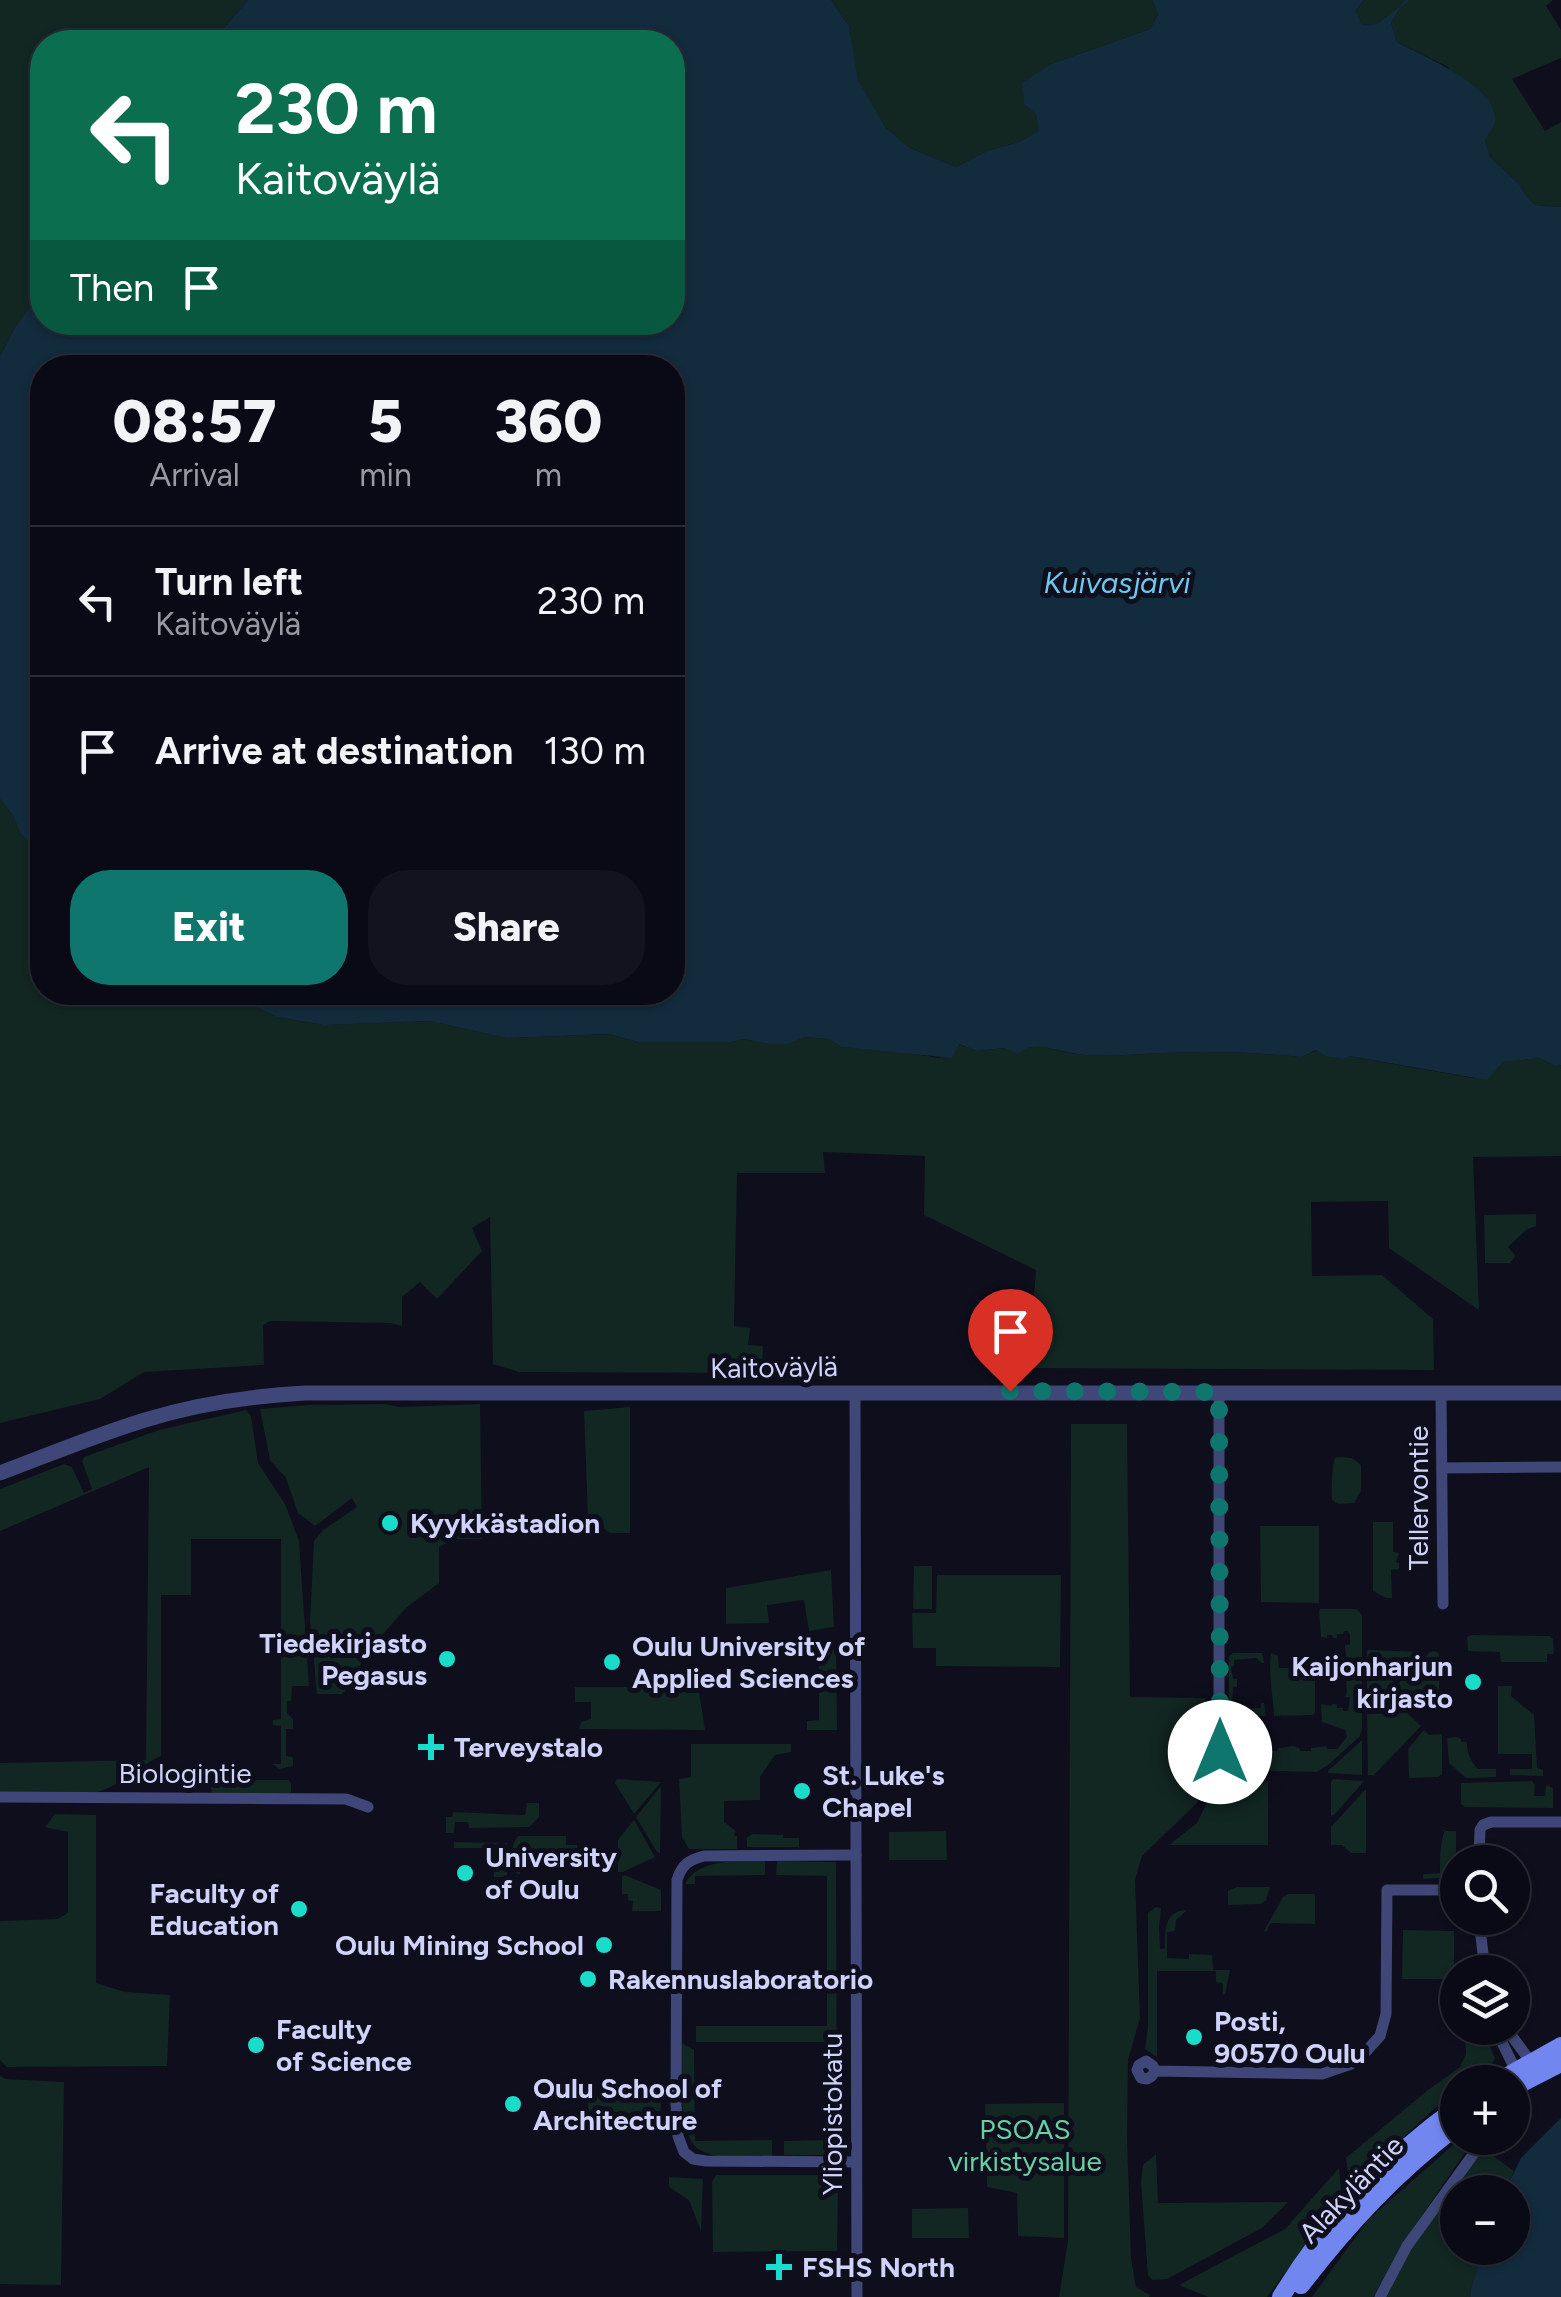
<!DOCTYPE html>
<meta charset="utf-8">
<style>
:root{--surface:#0a0a16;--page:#13131f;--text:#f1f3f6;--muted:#999aa1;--line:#2a2b35;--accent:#0f766e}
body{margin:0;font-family:Figtree,sans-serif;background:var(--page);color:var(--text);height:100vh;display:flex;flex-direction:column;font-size:38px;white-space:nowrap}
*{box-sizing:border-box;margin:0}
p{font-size:32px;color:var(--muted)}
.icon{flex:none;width:55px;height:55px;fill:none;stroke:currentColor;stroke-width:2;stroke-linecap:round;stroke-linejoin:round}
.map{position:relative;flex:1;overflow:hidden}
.side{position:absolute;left:30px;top:355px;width:655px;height:650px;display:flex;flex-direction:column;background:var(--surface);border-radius:40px;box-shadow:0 2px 8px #0004,0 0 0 2px var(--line)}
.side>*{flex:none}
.top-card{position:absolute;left:30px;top:30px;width:655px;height:305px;border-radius:40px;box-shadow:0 2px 8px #0004,0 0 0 2px var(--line);background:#0b6e4f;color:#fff;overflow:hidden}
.buttons{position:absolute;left:1440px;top:1845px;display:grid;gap:20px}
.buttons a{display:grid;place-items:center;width:90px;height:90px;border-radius:50%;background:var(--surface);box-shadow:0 2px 8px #0004,0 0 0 2px var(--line);font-size:50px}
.pin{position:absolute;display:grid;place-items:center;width:85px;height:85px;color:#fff;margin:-102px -42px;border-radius:50% 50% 50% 0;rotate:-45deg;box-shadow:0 0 10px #0007}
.pin .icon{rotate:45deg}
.me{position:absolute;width:110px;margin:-55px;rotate:0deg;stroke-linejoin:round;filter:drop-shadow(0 0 8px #0008)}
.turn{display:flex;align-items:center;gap:35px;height:210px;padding:0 40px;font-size:45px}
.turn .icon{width:130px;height:130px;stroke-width:2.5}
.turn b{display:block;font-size:70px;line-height:85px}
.then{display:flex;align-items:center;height:95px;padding:0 40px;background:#0003;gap:20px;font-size:38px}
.eta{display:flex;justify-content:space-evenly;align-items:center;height:170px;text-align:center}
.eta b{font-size:60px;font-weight:800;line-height:70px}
.primary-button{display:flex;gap:20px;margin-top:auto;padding:20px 40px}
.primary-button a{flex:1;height:115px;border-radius:40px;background:var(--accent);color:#fff;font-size:40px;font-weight:800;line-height:115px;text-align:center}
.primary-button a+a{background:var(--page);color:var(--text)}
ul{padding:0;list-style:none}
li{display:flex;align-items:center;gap:30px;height:150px;padding:0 40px;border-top:2px solid var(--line)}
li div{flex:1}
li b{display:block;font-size:38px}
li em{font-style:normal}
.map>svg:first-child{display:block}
.green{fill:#122622}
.water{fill:#122b3d}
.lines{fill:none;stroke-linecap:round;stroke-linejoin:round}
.stream{stroke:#122b3d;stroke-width:2.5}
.minor{stroke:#3e4777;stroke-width:11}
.tertiary{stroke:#3e4777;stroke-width:15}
.secondary{stroke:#7286ef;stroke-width:18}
.route{stroke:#0f766e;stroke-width:18;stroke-dasharray:0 32.4}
.poi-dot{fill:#1adcca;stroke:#0e0e1d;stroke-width:4}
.labels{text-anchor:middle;stroke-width:10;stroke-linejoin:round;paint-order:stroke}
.street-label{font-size:28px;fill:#d0d3f9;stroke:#0e0e1d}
.poi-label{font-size:28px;font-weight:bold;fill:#d0d3f9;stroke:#0e0e1d;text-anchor:start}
.park-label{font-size:28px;fill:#65d0a1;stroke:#0e0e1d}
.water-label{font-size:30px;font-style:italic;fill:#6acaee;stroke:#0e0e1d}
</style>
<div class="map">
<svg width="1561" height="2297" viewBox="0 0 1561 2297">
<rect width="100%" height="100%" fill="#0e0e1d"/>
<g class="green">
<polygon points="0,0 248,0 212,42 42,42 42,291 15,327 0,356"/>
<polygon points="831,0 1152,0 1158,14 1150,29 1051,64 1036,114 1040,131 1019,142 987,151 956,167 910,148 886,128 857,80 849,26"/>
<polygon points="1364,0 1553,0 1546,6 1561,30 1561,58 1512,79 1545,131 1561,122 1561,207 1535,205 1525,194 1519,184 1490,157 1485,140 1448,67 1397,42 1391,23 1400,8 1377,24 1362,25 1356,10"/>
<path d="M0 799 13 815 20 833 42 856V992L210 993 225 1000 249 1004 277 1017 324 1025 431 1021 506 1038 609 1034 638 1042H732L744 1039 768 1044H789L803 1037 828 1039 843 1047 901 1052 939 1058 958 1044 977 1051 1004 1048 1018 1053C1035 1039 1057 1052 1076 1054 1105 1058 1133 1054 1161 1053 1207 1051 1255 1052 1301 1057L1317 1050 1325 1056H1348L1473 1078 1503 1062 1540 1058 1555 1066 1561 1065V1156L1473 1157 1479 1310 1389 1248 1388 1201 1311 1202 1312 1276 1382 1275 1433 1319 1434 1370 1028 1368 1036 1270 924 1215 925 1156 823 1152 825 1173H737L734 1326 750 1328 748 1345 763 1346 762 1373 519 1372 493 1364 490 1217 472 1228 482 1251 437 1299 420 1282 402 1297V1326L391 1323 270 1321 263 1325 264 1365 144 1372 100 1399 0 1423Z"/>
<polygon points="1536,1214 1536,1226 1526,1230 1508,1247 1516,1256 1510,1263 1485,1263 1484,1215"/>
<polygon points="385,1404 400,1407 480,1404 482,1539 455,1539 439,1547 439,1583 406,1608 383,1634 361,1664 351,1685 342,1694 317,1694 310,1621 314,1541 323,1530 357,1507 352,1498 315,1526 298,1513 286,1478 270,1460 260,1409 309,1405"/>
<polygon points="630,1407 630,1533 610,1533 588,1517 584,1411"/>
<path d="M246 1410 251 1416 258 1463 285 1504 299 1541 309 1686H292L291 1701H287V1713L293 1719V1729H286V1756L293 1757V1766L279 1769 273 1764H281V1726L273 1725V1720L281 1719V1539H191V1595H161V1756C138 1766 121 1786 97 1792H0V1763L146 1760 149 1467 0 1531V1489L64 1464 72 1467 84 1493 92 1489 82 1461 84 1457 159 1430Z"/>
<polygon points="1071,1424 1127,1424 1130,1697 1205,1698 1205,1767 1198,1802 1142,1856 1135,1880 1140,2018 1128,2060 1127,2136 1131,2258 1136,2287 1150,2295 1149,2297 1059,2297 1068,2241"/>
<path d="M1340 1457 1352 1458 1361 1465V1491L1354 1503 1338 1504 1332 1500C1331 1491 1332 1467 1335 1458Z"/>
<polygon points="1373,1522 1393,1522 1393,1552 1399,1553 1396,1562 1399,1563 1399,1569 1391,1570 1392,1598 1386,1598 1373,1591"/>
<polygon points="1260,1526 1319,1526 1319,1603 1261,1602"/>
<polygon points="914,1566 932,1566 932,1609 913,1609"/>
<polygon points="831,1570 834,1627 809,1631 804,1600 767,1605 769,1623 726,1624 726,1588"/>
<polygon points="937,1575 1061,1575 1060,1667 936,1666 936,1648 913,1648 912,1613 936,1613"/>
<polygon points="1357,1609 1362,1615 1362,1729 1360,1736 1327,1766 1316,1772 1247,1770 1244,1767 1244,1736 1230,1721 1259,1722 1259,1729 1254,1730 1254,1746 1260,1746 1261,1749 1272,1748 1272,1751 1277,1751 1278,1748 1293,1746 1299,1748 1300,1751 1311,1751 1311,1748 1326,1746 1327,1749 1337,1749 1347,1737 1345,1730 1322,1722 1321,1704 1331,1706 1332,1704 1337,1704 1337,1708 1343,1708 1343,1711 1348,1711 1350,1697 1345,1697 1347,1692 1345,1669 1347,1669 1345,1645 1350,1645 1350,1635 1348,1631 1344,1631 1343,1634 1337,1634 1337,1638 1333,1638 1332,1635 1327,1635 1327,1638 1321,1637 1319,1611 1320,1609"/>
<polygon points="1472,1635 1550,1636 1553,1639 1554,1654 1547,1654 1547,1662 1501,1662 1500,1652 1468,1651 1467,1637"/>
<polygon points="836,1642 837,1730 807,1730 807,1721 819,1720 819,1647 813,1646"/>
<polygon points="1368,1650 1423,1652 1367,1708 1367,1651"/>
<polygon points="1435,1651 1439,1654 1439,1691 1429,1691 1410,1709 1374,1708 1430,1652"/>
<polygon points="1233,1653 1262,1653 1264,1663 1262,1663 1256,1658 1234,1660 1234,1666 1231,1667 1233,1679 1237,1679 1237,1687 1233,1687 1232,1706 1251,1711 1252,1708 1261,1708 1261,1703 1264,1703 1266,1716 1229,1716 1229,1657"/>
<path d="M1271 1653 1278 1656 1279 1668H1315V1712L1313 1715 1274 1716C1273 1694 1268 1674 1271 1653Z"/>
<polygon points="691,1673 696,1673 705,1730 579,1729 581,1722 591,1719 591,1702 575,1702 575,1687 648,1687 649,1681 667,1681 668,1686 690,1686"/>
<polygon points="1498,1686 1512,1686 1511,1696 1534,1715 1537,1768 1543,1770 1543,1776 1510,1775 1510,1769 1532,1769 1532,1754 1498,1754"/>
<polygon points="1407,1713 1421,1726 1374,1775 1368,1775 1367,1714"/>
<polygon points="1424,1730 1429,1735 1442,1734 1442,1774 1438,1777 1409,1778 1408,1749"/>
<path d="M1457 1737 1461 1739V1742H1467C1467 1753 1470 1761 1478 1769H1496V1777L1466 1778 1449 1763 1447 1738Z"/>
<polygon points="1362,1740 1362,1775 1328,1773 1328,1771"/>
<polygon points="691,1744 791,1744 791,1752 775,1755 760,1777 760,1800 724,1801 724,1822 736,1831 734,1836 737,1836 737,1849 689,1849 682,1837 679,1779 691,1777"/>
<polygon points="617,1779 661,1782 634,1814 615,1783"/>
<polygon points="1333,1779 1364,1781 1334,1815 1331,1816 1331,1782"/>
<polygon points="215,1780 288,1780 291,1783 291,1791 289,1793 212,1793 210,1783"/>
<polygon points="1247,1780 1268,1783 1268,1845 1169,1845 1197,1823 1214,1788 1219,1785"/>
<polygon points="1532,1781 1535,1785 1534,1796 1545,1796 1546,1785 1553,1788 1553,1808 1465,1807 1461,1804 1461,1783"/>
<polygon points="661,1786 660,1853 657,1852 636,1817"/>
<polygon points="1366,1789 1366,1853 1351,1853 1342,1845 1331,1845 1331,1827"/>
<polygon points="527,1803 539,1803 539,1817 529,1827 469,1828 468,1822 455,1822 454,1833 446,1833 446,1817 452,1817 453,1812 525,1815"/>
<polygon points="55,1814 96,1815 96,1983 125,1992 170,1995 167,2066 7,2067 0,2060 0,1921 58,1919 68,1913 68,1832 45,1827"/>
<polygon points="634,1820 655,1857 623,1872 618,1872 618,1840"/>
<path d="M1441 1830 1456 1831V1877L1423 1879V1874L1440 1873C1440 1858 1440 1841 1445 1830Z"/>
<polygon points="946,1831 947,1860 889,1860 889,1832"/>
<polygon points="752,1834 783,1835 783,1838 799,1838 799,1847 747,1847 747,1838"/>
<path d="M518 1836H566V1845H577V1854H520V1874H517C508 1863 510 1847 518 1836Z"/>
<polygon points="454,1842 507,1843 507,1876 520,1877 494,1877 493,1848 454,1848"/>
<path d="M765 1861V1875L695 1876V1884H685C699 1857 739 1862 765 1861Z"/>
<polygon points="777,1861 836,1862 837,2155 784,2155 784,2141 827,2140 826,2042 696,2042 696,2026 827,2026 827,1876 776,1875"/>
<polygon points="625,1875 661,1890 661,1911 632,1911 633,1901 628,1900 628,1894 622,1894 622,1876"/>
<polygon points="1237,1887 1270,1887 1266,1900 1261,1904 1228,1905 1228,1891"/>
<polygon points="1288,1894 1315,1894 1315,1924 1271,1923 1268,1927 1267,1932 1264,1931 1283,1897"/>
<path d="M1156 1907 1161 1908 1159 1928 1160 1949 1165 1948C1165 1930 1164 1911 1187 1910L1176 1920 1175 1931 1167 1932V1958L1189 1959V1954L1212 1955 1213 1970H1230L1225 1994 1223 1995V1983L1216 1982V1971H1157V2057L1145 2049 1148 2027V1913Z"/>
<polygon points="1403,1930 1454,1931 1454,1979 1402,1979"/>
<path d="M1465 2028H1483L1495 2059C1486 2076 1476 2082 1458 2082L1457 2093 1434 2109 1350 2186 1346 2158 1428 2090 1460 2067 1466 2054Z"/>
<path d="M682 2043 694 2050 695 2141 772 2140V2156C750 2156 719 2161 700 2150 676 2137 682 2068 682 2043Z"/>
<polygon points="0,2076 6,2079 64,2082 61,2285 0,2284"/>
<polygon points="588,2091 661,2099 660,2132 596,2130 588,2124"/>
<polygon points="1064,2103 1064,2238 1018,2236 1017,2193 987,2187 985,2104"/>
<polygon points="1461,2138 1475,2138 1405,2240 1373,2297 1312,2297 1368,2220"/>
<polygon points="1489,2138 1493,2138 1485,2150 1514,2171 1504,2192 1458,2192 1458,2248 1484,2248 1472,2284 1470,2297 1384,2297 1410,2249"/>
<polygon points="1156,2154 1158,2203 1288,2202 1262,2228 1167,2279 1153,2280 1148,2276 1141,2182 1143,2165"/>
<polygon points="1339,2168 1342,2198 1267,2297 1208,2297 1179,2285 1285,2229"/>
<polygon points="716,2175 827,2175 838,2184 837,2251 713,2252 712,2182"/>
<polygon points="669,2177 703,2179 701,2231 689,2200 669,2187"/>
<polygon points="968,2208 969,2238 912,2238 912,2209"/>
</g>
<g class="water">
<path d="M248 0H831L849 26 858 80 886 128 910 148 956 167 987 151 1019 142 1039 131 1036 114 1024 104 1022 83 1051 64 1150 29 1158 14 1152 0H1364L1356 10 1362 25 1377 24 1402 5 1391 23 1397 42C1423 56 1478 79 1492 106 1494 111 1495 117 1496 122L1485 140 1490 157 1519 184 1525 194 1535 205 1561 207V1065L1555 1066 1540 1058 1503 1062 1487 1080 1349 1056 1343 1059 1325 1056 1316 1050 1301 1057C1255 1052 1207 1051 1162 1053 1133 1054 1105 1058 1077 1054 1057 1052 1035 1039 1018 1054L1004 1048 977 1051 959 1044 952 1058 842 1047 828 1039 804 1037 789 1044H768L744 1039 732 1042H638L609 1034 506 1038 430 1021 324 1025 277 1017 249 1004 225 1000 210 993 672 992V368H42V856L20 833 13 815 0 799V356L15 327 42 291V322H672V42H212Z"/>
<polygon points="1561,2118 1561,2297 1470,2297 1472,2284 1484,2248 1512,2248 1512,2192 1504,2192 1521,2158"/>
</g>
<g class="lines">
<polyline class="stream" points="1402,5 1408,0"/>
<g class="minor">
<polyline points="855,1392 857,2297"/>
<polyline points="1219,1392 1219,1752"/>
<polyline points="1441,1392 1443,1604"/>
<polyline points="1442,1468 1561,1467"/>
<polyline points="0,1797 346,1799 368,1807"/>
<polyline points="1479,1862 1480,1830 1483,1825 1491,1822 1561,1822"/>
<polyline points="1479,1918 1485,1972"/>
<polyline points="1495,2028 1517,2073"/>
<polyline points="1506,2028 1533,2065"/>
<polyline points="1155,2071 1153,2066 1146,2061 1139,2065 1137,2070 1141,2078 1147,2079 1152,2076 1155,2071 1322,2074 1351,2064 1361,2057 1380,2036 1386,2014 1387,1890 1458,1890"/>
<polyline points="1512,2108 1521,2103"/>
<path d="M856 2162 706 2161 693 2159 684 2152 678 2136 676 2104 677 1880C682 1864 689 1860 704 1856L856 1855"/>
<polyline points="1380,2297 1407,2246 1485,2138"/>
</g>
<path class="tertiary" d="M0 1473C48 1455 96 1435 145 1420 196 1404 252 1396 305 1393H1561"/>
<g class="secondary">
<polyline points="1497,2082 1561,2046"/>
<polyline points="1512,2088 1561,2063"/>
<path d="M1301 2285C1350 2221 1395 2174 1458 2125"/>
<path d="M1281 2297C1327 2221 1385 2159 1458 2107"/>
</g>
</g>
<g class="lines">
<polyline class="route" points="1010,1391 1219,1392 1220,1752"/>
</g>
<g class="poi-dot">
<circle cx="390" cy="1523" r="10"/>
<circle cx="447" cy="1659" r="10"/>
<circle cx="612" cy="1662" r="10"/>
<circle cx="1473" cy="1682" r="10"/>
<path d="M426 1732h10v10h10v10h-10v10h-10v-10h-10v-10h10z"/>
<circle cx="802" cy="1791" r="10"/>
<circle cx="465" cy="1873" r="10"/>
<circle cx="299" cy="1909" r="10"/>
<circle cx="604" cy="1945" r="10"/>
<circle cx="588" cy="1979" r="10"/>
<circle cx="1194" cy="2037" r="10"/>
<circle cx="256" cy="2045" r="10"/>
<circle cx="513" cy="2104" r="10"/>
<path d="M774 2252h10v10h10v10h-10v10h-10v-10h-10v-10h10z"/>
</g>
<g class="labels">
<g class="street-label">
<text transform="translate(774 1367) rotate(-1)" y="10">Kaitoväylä</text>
<text transform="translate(1418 1498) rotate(-90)" y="10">Tellervontie</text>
<text x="185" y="1783">Biologintie</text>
<text transform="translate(832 2114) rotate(-90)" y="10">Yliopistokatu</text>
<text transform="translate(1351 2189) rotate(-46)" y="10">Alakyläntie</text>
</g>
<g class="poi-label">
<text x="410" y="1533">Kyykkästadion</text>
<text x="427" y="1653" text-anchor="end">Tiedekirjasto<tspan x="427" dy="32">Pegasus</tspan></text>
<text x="632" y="1656">Oulu University of<tspan x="632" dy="32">Applied Sciences</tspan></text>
<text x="1453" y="1676" text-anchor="end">Kaijonharjun<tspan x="1453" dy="32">kirjasto</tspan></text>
<text x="454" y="1757">Terveystalo</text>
<text x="822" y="1785">St. Luke's<tspan x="822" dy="32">Chapel</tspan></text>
<text x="485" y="1867">University<tspan x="485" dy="32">of Oulu</tspan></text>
<text x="279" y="1903" text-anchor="end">Faculty of<tspan x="279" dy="32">Education</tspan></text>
<text x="584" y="1955" text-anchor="end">Oulu Mining School</text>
<text x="608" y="1989">Rakennuslaboratorio</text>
<text x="1214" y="2031">Posti,<tspan x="1214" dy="32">90570 Oulu</tspan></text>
<text x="276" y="2039">Faculty<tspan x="276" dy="32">of Science</tspan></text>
<text x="533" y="2098">Oulu School of<tspan x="533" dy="32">Architecture</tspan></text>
<text x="802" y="2277">FSHS North</text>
</g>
<g class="park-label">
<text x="1025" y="2139">PSOAS<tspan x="1025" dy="32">virkistysalue</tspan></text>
</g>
<g class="water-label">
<text x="1117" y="593">Kuivasjärvi</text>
</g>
</g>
</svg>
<div class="buttons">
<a><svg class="icon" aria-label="search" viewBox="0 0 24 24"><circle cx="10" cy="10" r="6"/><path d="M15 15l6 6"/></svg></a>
<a><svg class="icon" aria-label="layers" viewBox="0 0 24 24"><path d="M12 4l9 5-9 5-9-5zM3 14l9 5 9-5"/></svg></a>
<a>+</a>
<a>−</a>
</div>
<div class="pin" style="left:1010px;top:1391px;background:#d93025"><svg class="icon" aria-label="arrive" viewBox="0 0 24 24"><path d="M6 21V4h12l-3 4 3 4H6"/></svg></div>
<svg class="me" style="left:1220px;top:1752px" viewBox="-20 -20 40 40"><circle r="19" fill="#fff"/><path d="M0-13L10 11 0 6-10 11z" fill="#0f766e"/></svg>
<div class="top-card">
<div class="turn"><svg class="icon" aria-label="left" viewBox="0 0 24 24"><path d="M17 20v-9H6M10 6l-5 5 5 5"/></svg><div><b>230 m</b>Kaitoväylä</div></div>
<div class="then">Then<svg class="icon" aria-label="arrive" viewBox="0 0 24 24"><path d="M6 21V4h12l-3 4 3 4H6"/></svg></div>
</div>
<section class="side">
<div class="eta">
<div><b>08:57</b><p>Arrival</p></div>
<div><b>5</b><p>min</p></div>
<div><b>360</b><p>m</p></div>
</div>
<ul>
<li><svg class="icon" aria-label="left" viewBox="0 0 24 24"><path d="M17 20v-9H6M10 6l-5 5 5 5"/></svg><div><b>Turn left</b><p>Kaitoväylä</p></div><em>230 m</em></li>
<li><svg class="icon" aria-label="arrive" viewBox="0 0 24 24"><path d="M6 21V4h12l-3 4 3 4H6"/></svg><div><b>Arrive at destination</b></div><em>130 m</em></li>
</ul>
<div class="primary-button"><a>Exit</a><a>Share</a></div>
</section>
</div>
